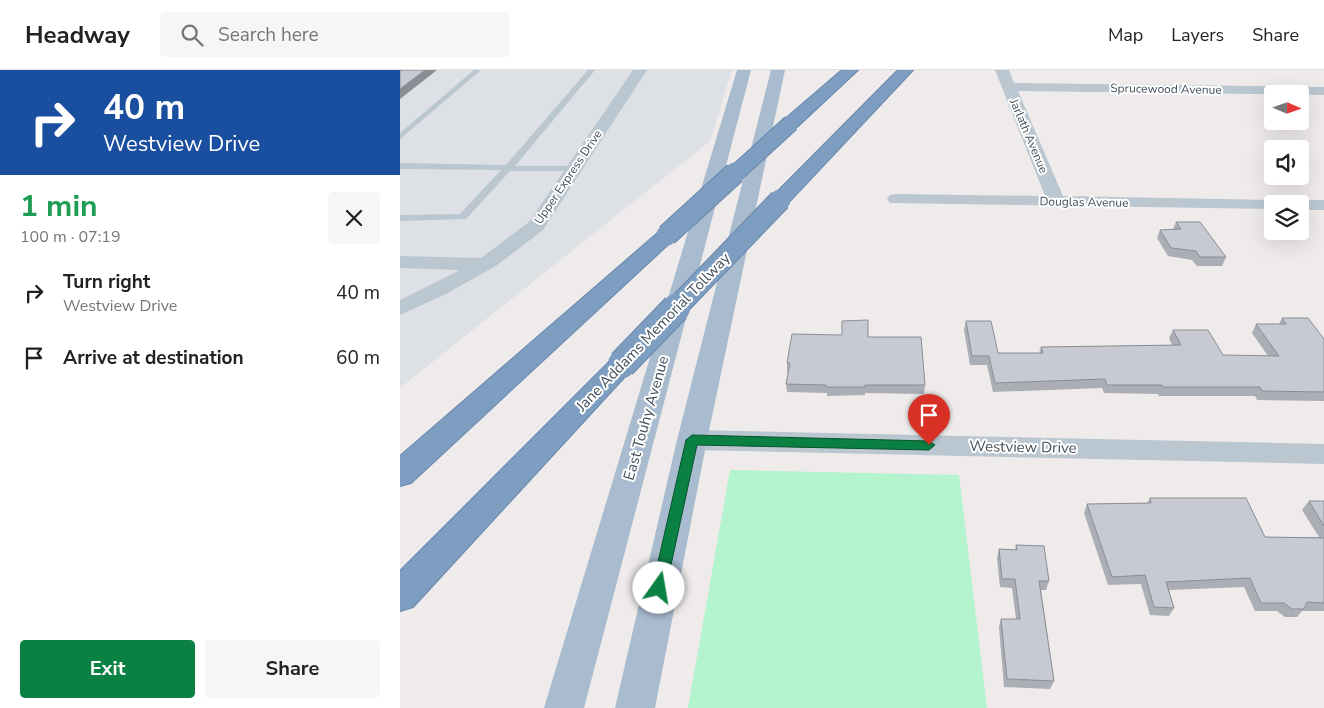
<!DOCTYPE html>
<meta charset="utf-8">
<style>
:root{--surface:#fff;--page:#f6f6f6;--text:#222;--muted:#767676;--line:#e0e0e0;--accent:#0b8043}
body{margin:0;font-family:"Nunito Sans",sans-serif;background:var(--page);color:var(--text);height:100vh;display:flex;flex-direction:column;font-size:19px;white-space:nowrap}
*{box-sizing:border-box;margin:0}
p{font-size:16px;color:var(--muted)}
.icon{flex:none;width:28px;height:28px;fill:none;stroke:currentColor;stroke-width:2;stroke-linecap:round;stroke-linejoin:round}
.map{position:relative;flex:1;overflow:hidden}
.panel{display:flex;flex-direction:column;background:var(--surface);width:400px}
.panel>*{flex:none}
.banner{background:#1a4fa0;color:#fff;overflow:hidden}
.needle{width:32px;rotate:92deg}
.tools{position:absolute;left:864px;top:15px;display:grid;gap:10px}
.tools a{display:grid;place-items:center;width:45px;height:45px;border-radius:5px;background:var(--surface);box-shadow:0 5px 20px #0002;font-size:25px}
.pin{position:absolute;display:grid;place-items:center;width:42px;height:42px;color:#fff;margin:-51px -21px;border-radius:50% 50% 50% 0;rotate:-45deg;box-shadow:0 0 5px #0007}
.pin .icon{rotate:45deg}
.me{position:absolute;width:55px;margin:-28px;rotate:13deg;stroke-linejoin:round;filter:drop-shadow(0 0 4px #0008)}
.turn{display:flex;align-items:center;gap:18px;height:105px;padding:0 20px;font-size:22px}
.turn .icon{width:65px;height:65px;stroke-width:2.5}
.turn b{display:block;font-size:35px;line-height:42px}
.round{display:grid;place-items:center;flex:none;width:52px;height:52px;border-radius:5px;background:var(--page)}
.head{display:flex;align-items:center;justify-content:space-between;height:85px;padding:0 20px}
h1{font-size:30px;font-weight:700;line-height:38px;color:#1e9e55}
.button{display:flex;gap:10px;margin-top:auto;padding:10px 20px}
.button a{flex:1;height:58px;border-radius:5px;background:var(--accent);color:#fff;font-size:20px;font-weight:700;line-height:58px;text-align:center}
.button a+a{background:var(--page);color:var(--text)}
ul{padding:0;list-style:none}
li{display:flex;align-items:center;gap:15px;height:65px;padding:0 20px}
li div{flex:1}
li b{display:block;font-size:19px}
li em{font-style:normal}
header{display:flex;align-items:center;gap:30px;box-sizing:border-box;height:70px;padding:0 25px;background:var(--surface);border-bottom:1px solid var(--line)}
header strong{font-size:24px}
nav{display:flex;gap:28px;margin-inline-start:auto;font-size:18px}
.search{width:350px;height:45px;background:var(--page);display:flex;align-items:center;gap:12px;box-sizing:border-box;padding:0 18px;border-radius:5px;color:var(--muted);font-size:19px}
main{display:flex;flex:1;min-height:0}
.map>svg:first-child{display:block}
.airport{fill:#dde0e5}
.green{fill:#b3f3cd}
.lines{fill:none;stroke-linecap:round;stroke-linejoin:round}
.motorway-casing{stroke:#6888ad;stroke-width:2}
.service{fill:#bac6d0;fill-rule:evenodd}
.minor{fill:#bac6d0;fill-rule:evenodd}
.primary{fill:#a8bbcf;fill-rule:evenodd}
.motorway{fill:#7d9dc1;fill-rule:evenodd}
.motorway-bridge-far2-casing{stroke:#6888ad;stroke-width:18;stroke-linecap:butt}
.motorway-bridge-far1-casing{stroke:#6888ad;stroke-width:23;stroke-linecap:butt}
.motorway-bridge-casing{stroke:#6888ad;stroke-width:30;stroke-linecap:butt}
.motorway-bridge-far2{stroke:#7d9dc1;stroke-width:16}
.motorway-bridge-far1{stroke:#7d9dc1;stroke-width:21}
.motorway-bridge{stroke:#7d9dc1;stroke-width:28}
.wall{fill:#abaeb5}
.shaded-wall{fill:#8b8d94}
.building{fill:#c7cad3;stroke:#8b8d94}
.route{fill:#0b8043;stroke:#07532c}
.labels{text-anchor:middle;stroke-width:4;stroke-linejoin:round;paint-order:stroke}
.far-street-label{font-size:12px;fill:#424f5b;stroke:#fff}
.street-label{font-size:15px;fill:#424f5b;stroke:#fff}
</style>
<header>
<strong>Headway</strong>
<div class="search"><svg class="icon" aria-label="search" viewBox="0 0 24 24"><circle cx="10" cy="10" r="6"/><path d="M15 15l6 6"/></svg>Search here</div>
<nav><a>Map</a><a>Layers</a><a>Share</a></nav>
</header>
<main>
<section class="panel">
<div class="banner">
<div class="turn"><svg class="icon" aria-label="right" viewBox="0 0 24 24"><path d="M7 20v-9h11M14 6l5 5-5 5"/></svg><div><b>40 m</b>Westview Drive</div></div>
</div>
<div class="head"><div><h1>1 min</h1><p>100 m · 07:19</p></div><a class="round"><svg class="icon" aria-label="close" viewBox="0 0 24 24"><path d="M6 6l12 12M18 6L6 18"/></svg></a></div>
<ul>
<li><svg class="icon" aria-label="right" viewBox="0 0 24 24"><path d="M7 20v-9h11M14 6l5 5-5 5"/></svg><div><b>Turn right</b><p>Westview Drive</p></div><em>40 m</em></li>
<li><svg class="icon" aria-label="arrive" viewBox="0 0 24 24"><path d="M6 21V4h12l-3 4 3 4H6"/></svg><div><b>Arrive at destination</b></div><em>60 m</em></li>
</ul>
<div class="button"><a>Exit</a><a>Share</a></div>
</section>
<div class="map">
<svg width="924" height="638" viewBox="0 0 924 638">
<rect width="100%" height="100%" fill="#efebeb"/>
<polygon class="airport" points="0,0 332,0 310,71 0,318"/>
<polygon class="green" points="330,400 559,405 587,638 288,638"/>
<g class="lines">
<defs>
<g id="motorway">
<polygon points="442,0 458,0 397,57 385,57 383,53 385,49"/>
<polygon points="498,0 513,0 387,134 373,134 370,130 373,126"/>
<polygon points="267,159 274,161 278,165 274,169 11,413 0,416 0,386 260,161"/>
<polygon points="222,285 231,288 235,294 231,300 13,537 0,541 0,501 213,288"/>
</g>
</defs>
<use href="#motorway" class="motorway-casing"/>
<g class="service">
<polygon points="74,0 81,0 0,69 0,63"/>
<polygon points="188,0 195,0 115,96 174,96 178,99 177,101 110,101 66,149 0,151 0,145 60,144 101,100 0,99 0,93 106,95"/>
</g>
<g class="minor">
<polygon points="233,0 247,0 143,160 96,196 44,225 0,245 0,230 60,200 0,198 0,186 81,188 129,152"/>
<polygon points="595,0 609,0 614,13 924,17 924,25 618,21 663,126 878,130 881,134 872,134 872,139 490,133 487,129 490,125 496,124 645,126"/>
<polygon points="900,130 924,130 924,140 900,140 900,134 892,134"/>
<polygon points="292,360 924,374 924,394 292,380 282,377 279,370 282,363"/>
</g>
<g class="primary">
<polygon points="337,0 351,0 184,638 144,638"/>
<polygon points="371,0 385,0 307,370 255,638 215,638 277,370"/>
</g>
<use href="#motorway" class="motorway"/>
<defs>
<polyline id="motorway-bridge-far2" points="334,105 391,53"/>
<g id="motorway-bridge-far1">
<polyline points="267,165 335,103"/>
<polyline points="275,239 380,130"/>
</g>
<polyline id="motorway-bridge" points="222,294 276,238"/>
</defs>
<use href="#motorway-bridge-far2" class="motorway-bridge-far2-casing"/>
<use href="#motorway-bridge-far1" class="motorway-bridge-far1-casing"/>
<use href="#motorway-bridge" class="motorway-bridge-casing"/>
<use href="#motorway-bridge-far2" class="motorway-bridge-far2"/>
<use href="#motorway-bridge-far1" class="motorway-bridge-far1"/>
<use href="#motorway-bridge" class="motorway-bridge"/>
</g>
<g class="wall">
<polygon points="776,152 826,187 822,196 797,196 792,190 768,186 757,168 760,160 773,159"/>
<polygon points="882,248 924,269 924,331 857,330 855,326 759,326 758,324 704,323 702,318 593,322 587,295 570,295 564,260 566,251 598,283 639,283 641,277 772,275 769,268 773,260 823,285 868,286 852,263 856,254 879,254"/>
<polygon points="468,267 525,315 524,324 465,323 465,325 427,326 427,323 387,322 386,314 388,302 387,302 387,293"/>
<polygon points="750,428 865,467 919,467 902,440 909,431 924,431 924,541 902,541 897,547 885,547 877,541 855,541 844,517 769,520 774,538 769,546 750,545 741,514 708,515 684,443 687,434 747,433"/>
<polygon points="616,475 649,511 646,520 641,520 654,611 650,619 604,617 599,557 601,549 616,549 612,518 600,517 597,488 599,479 615,480"/>
</g>
<polygon class="shaded-wall" points="25,0 37,0 0,29 0,19"/>
<g class="building">
<polygon points="0,0 25,0 0,19"/>
<polygon points="776,152 800,152 826,187 800,187 796,181 771,178 760,160 781,159"/>
<polygon points="882,248 908,248 924,269 924,322 862,321 860,317 763,317 762,315 707,315 705,309 595,313 589,286 572,286 566,251 591,251 598,283 643,283 641,277 781,275 773,260 808,260 823,285 879,286 856,254 886,254"/>
<polygon points="468,250 468,267 521,267 525,315 465,315 465,317 426,317 426,315 386,314 390,293 387,293 392,264 442,265 442,251"/>
<polygon points="750,428 846,428 865,467 924,468 924,533 907,532 904,539 892,539 884,533 861,533 850,508 766,512 774,538 754,537 745,505 712,507 687,434 751,433"/>
<polygon points="909,431 924,431 924,456"/>
<polygon points="616,475 644,476 649,511 639,511 654,611 607,609 601,549 620,549 615,509 602,509 599,479 617,480"/>
</g>
<polygon class="route" points="292,365 529,371 535,375 529,380 297,375 266,518 264,523 259,525 254,523 252,518 286,370"/>
<g class="labels">
<g class="far-street-label">
<text transform="translate(766 19) rotate(1)" y="4">Sprucewood Avenue</text>
<text transform="translate(629 66) rotate(67)" y="4">Jarlath Avenue</text>
<text transform="translate(168 107) rotate(-56)" y="4">Upper Express Drive</text>
<text transform="translate(684 132) rotate(1)" y="4">Douglas Avenue</text>
</g>
<g class="street-label">
<text transform="translate(253 262) rotate(-46)" y="5">Jane Addams Memorial Tollway</text>
<text transform="translate(246 348) rotate(-74)" y="5">East Touhy Avenue</text>
<text transform="translate(623 377) rotate(1)" y="5">Westview Drive</text>
</g>
</g>
</svg>
<div class="tools">
<a><svg class="needle" viewBox="-14 -14 28 28"><path d="M0-13l5 13h-10z" fill="#e53935"/><path d="M0 13l5-13h-10z" fill="#767676"/></svg></a>
<a><svg class="icon" aria-label="sound" viewBox="0 0 24 24"><path d="M4 9h4l5-4v14l-5-4H4zM17 9q2 3 0 6"/></svg></a>
<a><svg class="icon" aria-label="layers" viewBox="0 0 24 24"><path d="M12 4l9 5-9 5-9-5zM3 14l9 5 9-5"/></svg></a>
</div>
<div class="pin" style="left:529px;top:375px;background:#d93025"><svg class="icon" aria-label="arrive" viewBox="0 0 24 24"><path d="M6 21V4h12l-3 4 3 4H6"/></svg></div>
<svg class="me" style="left:259px;top:518px" viewBox="-20 -20 40 40"><circle r="19" fill="#fff"/><path d="M0-13L10 11 0 6-10 11z" fill="#0b8043"/></svg>
</div>
</main>
